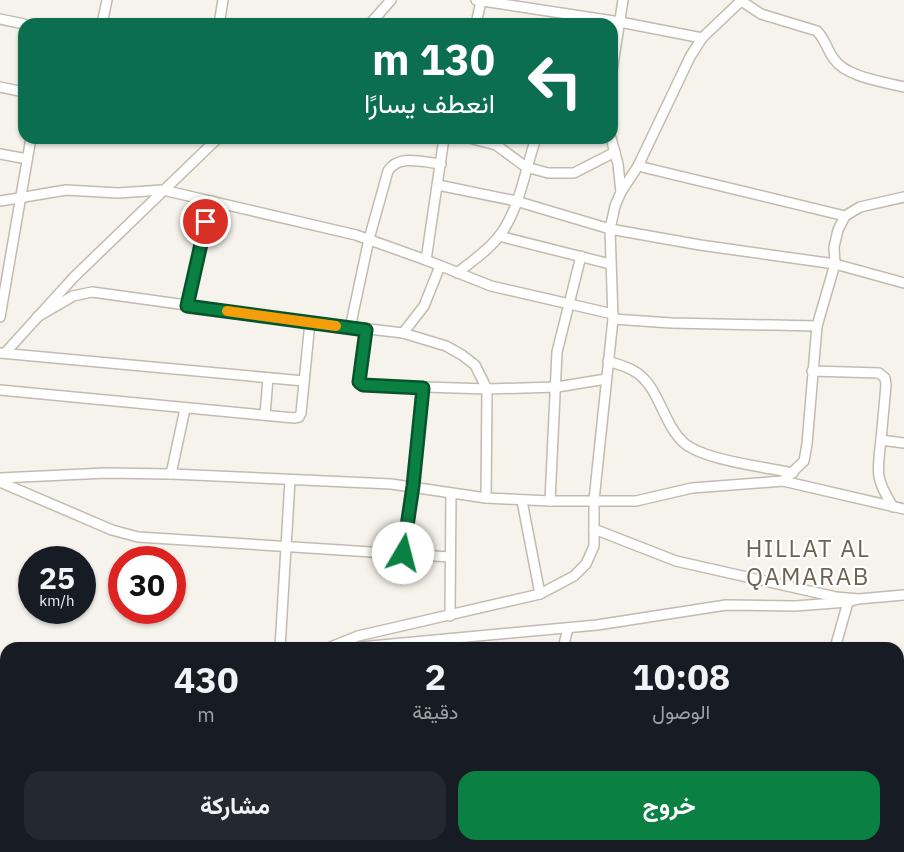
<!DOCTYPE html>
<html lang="ar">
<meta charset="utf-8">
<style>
:root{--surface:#171b24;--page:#242831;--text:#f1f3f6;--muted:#9ea1a6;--accent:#0b8043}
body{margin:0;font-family:"IBM Plex Sans",Vazirmatn,sans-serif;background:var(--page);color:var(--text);direction:rtl;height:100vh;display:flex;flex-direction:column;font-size:22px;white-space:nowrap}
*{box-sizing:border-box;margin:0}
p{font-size:20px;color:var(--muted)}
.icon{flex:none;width:33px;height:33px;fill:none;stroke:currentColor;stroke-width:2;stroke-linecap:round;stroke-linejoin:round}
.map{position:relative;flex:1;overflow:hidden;direction:ltr}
.panel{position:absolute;left:0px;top:642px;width:904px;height:210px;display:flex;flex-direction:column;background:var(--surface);border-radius:18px 18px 0 0;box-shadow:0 2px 4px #0004;direction:rtl}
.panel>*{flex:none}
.banner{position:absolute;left:18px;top:18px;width:600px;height:126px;border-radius:18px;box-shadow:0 2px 4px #0004;direction:rtl;background:#0b6e4f;color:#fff;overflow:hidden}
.speed{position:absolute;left:18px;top:546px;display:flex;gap:12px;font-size:30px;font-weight:700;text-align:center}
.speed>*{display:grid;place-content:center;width:78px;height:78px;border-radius:50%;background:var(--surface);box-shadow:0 2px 4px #0004;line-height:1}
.speed small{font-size:15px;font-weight:400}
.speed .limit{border:9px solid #d22;background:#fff;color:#111}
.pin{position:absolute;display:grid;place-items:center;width:51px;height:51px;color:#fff;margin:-26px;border:3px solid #fff;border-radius:50%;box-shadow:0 2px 6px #0007}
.me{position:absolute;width:66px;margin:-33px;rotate:8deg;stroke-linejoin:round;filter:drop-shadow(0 0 4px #0008)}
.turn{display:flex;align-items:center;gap:21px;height:126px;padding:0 24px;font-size:27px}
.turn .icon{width:78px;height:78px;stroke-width:2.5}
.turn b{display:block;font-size:42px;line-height:51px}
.eta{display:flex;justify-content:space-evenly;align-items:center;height:102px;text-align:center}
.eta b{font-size:36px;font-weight:700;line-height:42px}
.button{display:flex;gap:12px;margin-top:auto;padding:12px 24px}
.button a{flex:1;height:69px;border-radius:18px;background:var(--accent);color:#fff;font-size:24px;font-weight:700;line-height:69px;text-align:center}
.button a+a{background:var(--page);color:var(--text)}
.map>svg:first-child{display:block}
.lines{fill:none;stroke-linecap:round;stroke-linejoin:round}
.minor-casing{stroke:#c2bbae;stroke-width:12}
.minor{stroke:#fff;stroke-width:9}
.route-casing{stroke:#07532c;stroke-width:15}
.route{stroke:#0b8043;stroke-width:10}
.slow{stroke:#f59e0b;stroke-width:10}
.labels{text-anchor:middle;stroke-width:4.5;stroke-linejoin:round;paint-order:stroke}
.quarter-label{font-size:24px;letter-spacing:1.5px;fill:#6e6250;stroke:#fff}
</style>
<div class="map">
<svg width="904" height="852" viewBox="0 0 904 852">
<rect width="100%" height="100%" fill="#f6f3ec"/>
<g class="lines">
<defs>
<g id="minor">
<polyline points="476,0 620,22 702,38"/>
<path d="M740 0 761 14 817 31C825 39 827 50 834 59 846 77 884 82 904 87"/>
<polyline points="0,19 24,24"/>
<polyline points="102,24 107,0"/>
<polyline points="219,24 223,0"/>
<polyline points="370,24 391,0"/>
<polyline points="476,24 481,1"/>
<polyline points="612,71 623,0"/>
<polyline points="0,87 24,92"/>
<polyline points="469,138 496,145 526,167 548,173 574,173 615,152"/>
<polyline points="611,138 618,164 621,192"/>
<polyline points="0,154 27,159"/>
<polyline points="638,166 845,216"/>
<polyline points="438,185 516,201 610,229 700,245 835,264 904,283"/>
<polyline points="0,201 66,190 118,193 163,190 356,235 426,260 491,286 613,314"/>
<polyline points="499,236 610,264"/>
<polyline points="426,260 444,138"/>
<path d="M457 273C471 262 489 250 500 235 520 208 525 170 536 138"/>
<polyline points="187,306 211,201"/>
<polyline points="0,317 31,138"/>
<polyline points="37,317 73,296 92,292 310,322 403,333 446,346 462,355 475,365 487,389 486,498"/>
<polyline points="613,319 671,323 817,326"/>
<path d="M350 328 369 239 388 171C399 154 422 162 441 164"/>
<polyline points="366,329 359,377 359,382 363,385 487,389 557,387 606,379"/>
<polyline points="403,333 424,306 440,266"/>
<polyline points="0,353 304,381"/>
<polyline points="5,353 74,277 218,138"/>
<path d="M608 361C616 364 626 366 634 371 659 385 662 422 683 442 702 460 765 467 793 473"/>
<polyline points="812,371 879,373 885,378 886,385 881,440"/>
<polyline points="0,390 294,418 299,417 301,413 310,322"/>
<polyline points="265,415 268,378"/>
<polyline points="171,474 185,409"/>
<polyline points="0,478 106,473 171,474 391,484 486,498 550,501 636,501 692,488 783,481 904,509"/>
<polyline points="783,481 804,461 807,444 817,326 835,264 834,247 838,230 845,216 860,207 904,197"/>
<polyline points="0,482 112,530 138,537 450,557"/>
<polyline points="522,501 540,594"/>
<polyline points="550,501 557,352 581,256"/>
<path d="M893 507C875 478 877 473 881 440L904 443"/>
<polyline points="594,529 676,561 836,597 858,599 904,595"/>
<polyline points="403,553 413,486 423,388"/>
<polyline points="450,616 451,493"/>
<polyline points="280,648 290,480"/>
<polyline points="328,648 358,636 540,594 574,576 586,564 594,546 594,500 613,319 610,229 615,206 621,192 638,166 690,57 702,38 742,0"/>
<polyline points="349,648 597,625 726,605 795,606 848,602 858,599"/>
<polyline points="563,648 568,628"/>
<polyline points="835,648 848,602"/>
<polyline points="0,668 6,668"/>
<polyline points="0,735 6,735"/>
<polyline points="898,744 904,744"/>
<polyline points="898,814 904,814"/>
<polyline points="194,846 269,852"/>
<polyline points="637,846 699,852"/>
<polyline points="771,846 774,852"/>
<polyline points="108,852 125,846"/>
<polyline points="296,852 297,846"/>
<polyline points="502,852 503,846"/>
<polyline points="713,852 714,846"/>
</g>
</defs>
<use href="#minor" class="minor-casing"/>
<use href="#minor" class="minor"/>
</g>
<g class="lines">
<defs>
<polyline id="route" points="206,222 187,306 366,330 359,382 363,385 423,388 413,486 403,553"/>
</defs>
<use href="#route" class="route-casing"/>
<use href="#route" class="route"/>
<polyline class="slow" points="227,311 336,326"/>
</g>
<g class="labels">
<g class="quarter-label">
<text x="808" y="557">HILLAT AL<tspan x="808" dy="28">QAMARAB</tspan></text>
</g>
</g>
</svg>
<div class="speed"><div>25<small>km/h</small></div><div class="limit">30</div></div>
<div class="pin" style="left:206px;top:222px;background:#d93025"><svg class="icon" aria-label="arrive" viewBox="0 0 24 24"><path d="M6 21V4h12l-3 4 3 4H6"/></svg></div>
<svg class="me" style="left:403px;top:553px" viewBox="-20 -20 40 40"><circle r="19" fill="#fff"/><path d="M0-13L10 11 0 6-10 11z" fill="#0b8043"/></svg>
<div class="banner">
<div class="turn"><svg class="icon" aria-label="left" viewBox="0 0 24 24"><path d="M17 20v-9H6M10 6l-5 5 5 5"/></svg><div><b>130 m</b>انعطف يسارًا</div></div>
</div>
<section class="panel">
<div class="eta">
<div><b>10:08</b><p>الوصول</p></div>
<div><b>2</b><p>دقيقة</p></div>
<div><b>430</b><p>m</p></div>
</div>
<div class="button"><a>خروج</a><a>مشاركة</a></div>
</section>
</div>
